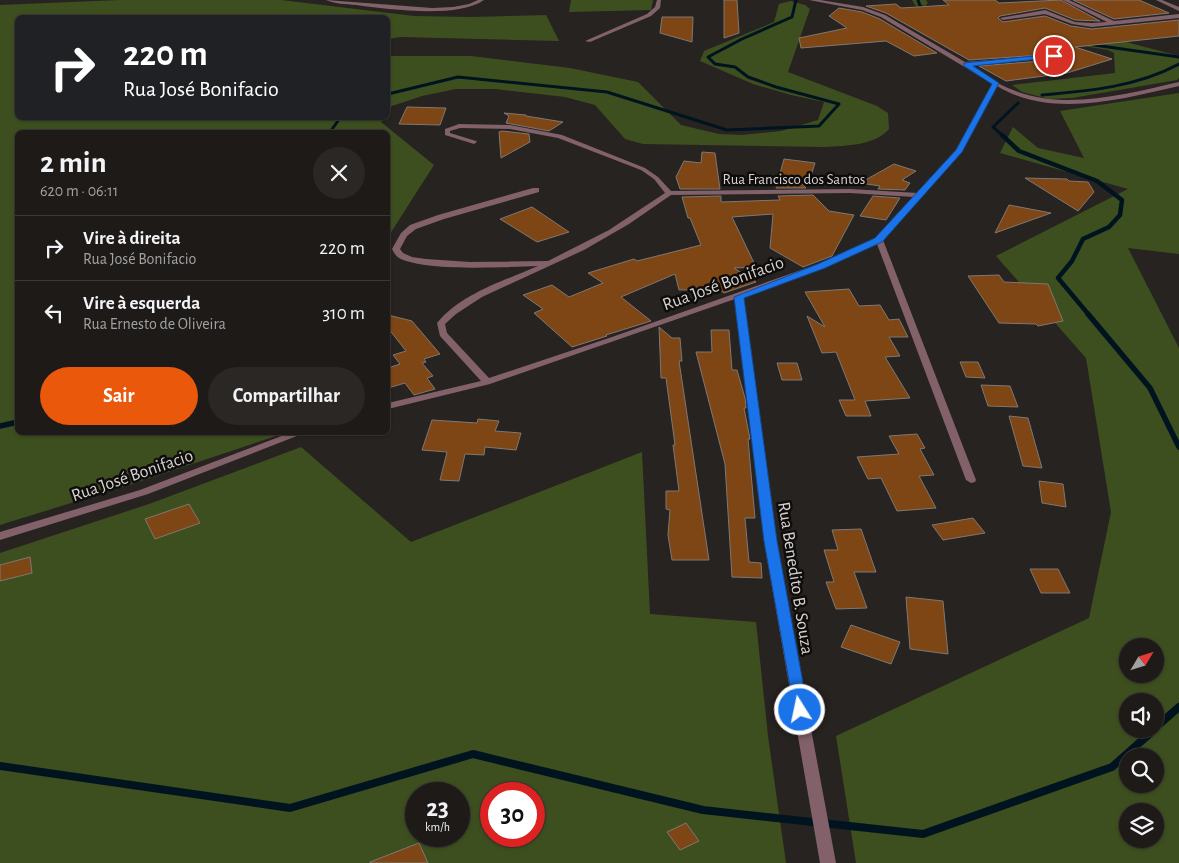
<!DOCTYPE html>
<html lang="pt">
<meta charset="utf-8">
<style>
:root{--surface:#1d1a18;--page:#2a2725;--text:#f1f3f6;--muted:#a0a1a2;--line:#3b3837;--accent:#ea580c}
body{margin:0;font-family:"Alegreya Sans",sans-serif;background:var(--page);color:var(--text);height:100vh;display:flex;flex-direction:column;font-size:19px;white-space:nowrap}
*{box-sizing:border-box;margin:0}
p{font-size:16px;color:var(--muted)}
.icon{flex:none;width:28px;height:28px;fill:none;stroke:currentColor;stroke-width:2;stroke-linecap:round;stroke-linejoin:round}
.map{position:relative;flex:1;overflow:hidden}
.panel{position:absolute;left:15px;top:130px;width:375px;height:305px;display:flex;flex-direction:column;background:var(--surface);border-radius:8px;box-shadow:0 1px 4px #0004,0 0 0 1px var(--line)}
.panel>*{flex:none}
.hud{position:absolute;left:15px;top:15px;width:375px;height:105px;border-radius:8px;box-shadow:0 1px 4px #0004,0 0 0 1px var(--line);background:#202124;color:#fff;overflow:hidden}
.needle{width:32px;rotate:52deg}
.buttons{position:absolute;left:1119px;top:638px;display:grid;gap:10px}
.buttons a{display:grid;place-items:center;width:45px;height:45px;border-radius:50%;background:var(--surface);box-shadow:0 1px 4px #0004,0 0 0 1px var(--line);font-size:25px}
.speed{position:absolute;left:405px;top:782px;display:flex;gap:10px;font-size:25px;font-weight:700;text-align:center}
.speed>*{display:grid;place-content:center;width:65px;height:65px;border-radius:50%;background:var(--surface);box-shadow:0 1px 4px #0004,0 0 0 1px var(--line);line-height:1}
.speed small{font-size:12px;font-weight:400}
.speed .limit{border:8px solid #d22;background:#fff;color:#111}
.pin{position:absolute;display:grid;place-items:center;width:42px;height:42px;color:#fff;margin:-21px;border:2px solid #fff;border-radius:50%;box-shadow:0 1px 5px #0007}
.me{position:absolute;width:55px;margin:-28px;rotate:350deg;stroke-linejoin:round;filter:drop-shadow(0 0 4px #0008)}
.turn{display:flex;align-items:center;gap:18px;height:105px;padding:0 25px;font-size:22px}
.turn .icon{width:65px;height:65px;stroke-width:2.5}
.turn b{display:block;font-size:35px;line-height:42px}
.round{display:grid;place-items:center;flex:none;width:52px;height:52px;border-radius:26px;background:var(--page)}
.head{display:flex;align-items:center;justify-content:space-between;height:85px;padding:0 25px}
h1{font-size:30px;font-weight:700;line-height:38px}
.cta{display:flex;gap:10px;margin-top:auto;padding:10px 25px}
.cta a{flex:1;height:58px;border-radius:30px;background:var(--accent);color:#fff;font-size:20px;font-weight:700;line-height:58px;text-align:center}
.cta a+a{background:var(--page);color:var(--text)}
ul{padding:0;list-style:none}
li{display:flex;align-items:center;gap:15px;height:65px;padding:0 25px;border-top:1px solid var(--line)}
li div{flex:1}
li b{display:block;font-size:19px}
li em{font-style:normal}
.map>svg:first-child{display:block}
.green{fill:#3d4f1f;fill-rule:evenodd}
.lines{fill:none;stroke-linecap:round;stroke-linejoin:round}
.stream-far3{stroke:#001420;stroke-width:3}
.stream-far2{stroke:#001420;stroke-width:4.5}
.stream-far1{stroke:#001420;stroke-width:5.5}
.stream{stroke:#001420;stroke-width:8}
.building{fill:#7f4615;stroke:#7d7874}
.street{fill:#82616a;fill-rule:evenodd}
.route{fill:#1a73e8;stroke:#114b97}
.labels{text-anchor:middle;stroke-width:5;stroke-linejoin:round;paint-order:stroke}
.far-street-label{font-size:15px;fill:#d5d2d0;stroke:#0f0d0b}
.street-label{font-size:18px;fill:#d5d2d0;stroke:#0f0d0b}
</style>
<div class="map">
<svg width="1179" height="863" viewBox="0 0 1179 863">
<rect width="100%" height="100%" fill="#272320"/>
<g class="green">
<polygon points="119,0 281,0 414,16 470,17 546,15 559,41 400,37 388,39 388,18 18,18 18,118 384,118 381,122 434,165 388,237 388,132 18,132 18,432 285,433 129,485 0,525 0,5"/>
<polygon points="571,0 653,0 651,10 569,12"/>
<polygon points="912,0 926,0 928,3 925,6 979,25 1077,29 1179,56 1179,78 1177,80 1072,98 1049,99 1022,92 1012,85 1115,73 1114,53 1108,50 951,24 915,5"/>
<path d="M791 1 805 5 810 9 788 72 877 106 888 113 889 129C876 145 846 146 825 147L643 144 625 139 595 105 565 97 495 89H456L422 96 392 106 388 112V56H471L570 68 638 82 681 125 719 134 741 135 781 131 818 120 824 102 791 95 753 84 700 61 704 51 774 22 779 4Z"/>
<path d="M1179 93V254L1128 248 1179 348V863H856L836 736 1089 618 1111 512 1086 358 996 256 1128 189 1000 153 1013 127 1038 148 1084 158 1060 111ZM1128 646H1155V674H1128ZM1128 701H1155V729H1128ZM1128 756H1155V784H1128ZM1128 811H1155V839H1128Z"/>
<path d="M301 447 411 542 642 452 650 614 756 622 768 736 786 863H0V553L149 504ZM416 794H459V836H416ZM491 794H534V836H491Z"/>
</g>
<g class="lines">
<g class="stream-far3">
<polyline points="918,0 920,6 927,9"/>
<polyline points="1087,44 1179,57"/>
<polyline points="388,94 458,77 607,92 727,130 819,126 839,104 776,87 748,77 735,67 715,64 708,57 742,39 792,17 796,0"/>
<path d="M1042 95C1089 91 1136 87 1179 64"/>
<polyline points="330,132 340,118"/>
<polyline points="1003,136 993,127 1018,103"/>
</g>
<polyline class="stream-far2" points="1002,135 1019,151 1097,181 1122,200 1120,215 1109,227 1083,239 1072,261 1058,278 1089,315"/>
<g class="stream-far1">
<polyline points="1088,314 1150,388 1179,447"/>
<polyline points="0,426 18,422"/>
</g>
<g class="stream">
<polyline points="1155,728 1179,707"/>
<polyline points="0,766 290,808 473,754 703,810 923,834 1112,767 1155,729"/>
</g>
</g>
<g class="building">
<polygon points="724,0 737,0 739,33 724,38"/>
<polygon points="943,0 995,0 999,3 1061,0 1100,21 1075,20 1045,8 1000,16 998,18 1003,22 1045,16 1071,26 1092,29 1179,20 1179,36 1075,47 1112,59 1067,73 1006,81 979,66 1054,60 1058,57 1057,54 969,60 886,13 866,6 896,4 901,8 949,5"/>
<polygon points="1073,0 1139,0 1169,13 1114,19"/>
<polygon points="839,8 862,12 880,19 937,53 914,56 886,41 801,48 799,38 847,28 829,16"/>
<polygon points="662,17 693,17 692,42 660,33"/>
<polygon points="407,107 446,108 440,125 399,124"/>
<polygon points="504,113 526,115 526,116 563,122 549,131 506,123 509,116"/>
<polygon points="502,131 529,134 530,142 501,158 499,132"/>
<polygon points="702,152 715,153 720,189 680,189 676,177 684,161 701,163"/>
<polygon points="784,159 815,163 810,179 795,177 806,188 776,188"/>
<polygon points="894,164 916,171 902,180 910,183 905,190 878,189 880,186 860,183"/>
<polygon points="1025,178 1067,179 1069,181 1088,182 1094,192 1078,211"/>
<polygon points="813,195 829,211 854,215 832,256 803,267 770,248 773,214 732,217 756,267 734,268 756,282 724,293 718,289 679,290 675,274 621,297 651,321 606,335 607,336 572,347 534,313 543,309 523,295 552,285 569,297 603,283 588,273 634,259 637,261 701,245 690,218 688,218 682,197 721,196 721,202 780,200 778,196"/>
<polygon points="873,196 900,198 886,220 860,216"/>
<polygon points="1009,205 1051,213 995,233"/>
<polygon points="532,207 569,232 537,242 500,219"/>
<polygon points="999,275 1004,282 1048,284 1063,321 1038,326 1036,324 999,323 968,276"/>
<polygon points="849,289 859,306 880,305 889,320 899,319 908,337 889,337 900,356 885,357 910,398 865,401 871,416 846,416 839,400 855,400 836,352 822,353 807,316 825,327 805,292"/>
<polygon points="388,315 412,321 440,354 424,359 426,362 422,363 433,376 427,378 435,389 414,395 405,383 388,388 388,368 400,364 393,355 406,351 388,328"/>
<polygon points="659,327 672,338 680,338 682,361 679,361 709,560 672,560 668,535 670,510 666,509 666,491 679,491 673,445 675,445 666,378 661,378"/>
<polygon points="711,330 729,330 732,370 737,370 745,398 746,408 744,408 750,439 748,439 755,518 745,518 749,562 761,563 762,578 732,577 725,464 696,352 712,352"/>
<polygon points="960,362 978,362 985,378 966,377"/>
<polygon points="777,363 797,363 802,380 782,380"/>
<polygon points="981,385 1010,386 1018,407 988,406"/>
<polygon points="1009,416 1028,418 1042,468 1023,466"/>
<polygon points="478,419 499,421 495,431 521,433 516,450 485,447 484,455 465,454 459,481 440,480 447,452 422,450 432,420 477,423"/>
<polygon points="917,434 925,448 920,449 934,475 919,476 936,508 897,511 881,478 868,479 857,457 899,454 889,436"/>
<polygon points="1039,481 1063,484 1066,507 1042,503"/>
<polygon points="189,504 200,523 155,539 145,519"/>
<polygon points="973,518 985,533 943,540 932,525"/>
<polygon points="861,529 876,572 854,572 867,608 836,609 826,582 834,582 824,550 838,550 832,530"/>
<polygon points="30,557 32,573 0,581 0,565"/>
<polygon points="1030,569 1058,569 1070,593 1041,593"/>
<polygon points="906,597 943,601 948,654 910,649"/>
<polygon points="851,625 900,642 891,664 841,647"/>
<polygon points="686,823 699,841 680,850 667,832"/>
<polygon points="419,843 428,863 370,863 370,862"/>
</g>
<g class="lines">
<g class="street">
<path d="M326 0 432 8 453 7 469 4 478 0H484C457 19 388 9 356 5 346 4 334 4 326 0Z"/>
<polygon points="657,0 661,0 660,8 651,16 590,42 585,41 647,14 655,7"/>
<path d="M809 0H820L863 7 885 15 965 62 1056 55V57L1054 58 970 65C984 74 998 85 1013 90 1065 111 1126 94 1179 82V86C1122 99 1051 119 997 86L961 152 883 240 976 480 975 482 971 483 966 480 877 244 824 268 743 297 776 541 836 863H820L764 541 735 299 490 384 388 409V403L481 381 440 336 437 323C462 293 504 281 538 266 506 267 426 272 399 258 396 256 394 253 392 249L401 233 410 225 438 215 533 188H539V192L444 219 416 229 407 236 400 249 403 253 412 257 426 259 470 262 548 261 609 230 665 193 654 179 641 170 558 138 510 129 460 128 450 131V133L476 141 477 142 474 144 445 135V129L459 124 510 125 562 135 645 168 658 177 671 191 850 189 918 193 956 150 993 84 881 17 862 10ZM850 193 914 197 876 238 818 264 612 337 489 378 447 333 445 324 456 314 482 297 584 250 629 224 671 195Z"/>
<polygon points="1063,0 1069,0 1114,21 1179,14 1179,18 1092,27 1072,24 1045,14 1003,20 1000,18 1045,10 1075,22 1092,23 1107,22"/>
<polygon points="1156,0 1162,0 1179,7 1179,11"/>
<polygon points="292,432 307,432 148,494 0,540 0,532 140,490"/>
</g>
</g>
<polygon class="route" points="1054,54 1057,55 1057,57 973,66 999,83 962,152 882,242 825,268 744,298 777,541 808,710 806,714 800,715 795,714 764,541 734,297 818,264 875,238 956,150 992,84 964,66 964,63"/>
<g class="labels">
<g class="far-street-label">
<text x="794" y="184">Rua Francisco dos Santos</text>
</g>
<g class="street-label">
<text transform="translate(723 283) rotate(-20)" y="6">Rua José Bonifacio</text>
<text transform="translate(132 475) rotate(-19)" y="6">Rua José Bonifacio</text>
<text transform="translate(796 578) rotate(81)" y="6">Rua Benedito B. Souza</text>
</g>
</g>
</svg>
<div class="buttons">
<a><svg class="needle" viewBox="-14 -14 28 28"><path d="M0-13l5 13h-10z" fill="#e53935"/><path d="M0 13l5-13h-10z" fill="#a0a1a2"/></svg></a>
<a><svg class="icon" aria-label="sound" viewBox="0 0 24 24"><path d="M4 9h4l5-4v14l-5-4H4zM17 9q2 3 0 6"/></svg></a>
<a><svg class="icon" aria-label="search" viewBox="0 0 24 24"><circle cx="10" cy="10" r="6"/><path d="M15 15l6 6"/></svg></a>
<a><svg class="icon" aria-label="layers" viewBox="0 0 24 24"><path d="M12 4l9 5-9 5-9-5zM3 14l9 5 9-5"/></svg></a>
</div>
<div class="speed"><div>23<small>km/h</small></div><div class="limit">30</div></div>
<div class="pin" style="left:1054px;top:56px;background:#d93025"><svg class="icon" aria-label="arrive" viewBox="0 0 24 24"><path d="M6 21V4h12l-3 4 3 4H6"/></svg></div>
<svg class="me" style="left:800px;top:710px" viewBox="-20 -20 40 40"><circle r="17" fill="#1a73e8" stroke="#fff" stroke-width="3"/><path d="M0-11L8 9 0 5-8 9z" fill="#fff"/></svg>
<div class="hud">
<div class="turn"><svg class="icon" aria-label="right" viewBox="0 0 24 24"><path d="M7 20v-9h11M14 6l5 5-5 5"/></svg><div><b>220 m</b>Rua José Bonifacio</div></div>
</div>
<section class="panel">
<div class="head"><div><h1>2 min</h1><p>620 m · 06:11</p></div><a class="round"><svg class="icon" aria-label="close" viewBox="0 0 24 24"><path d="M6 6l12 12M18 6L6 18"/></svg></a></div>
<ul>
<li><svg class="icon" aria-label="right" viewBox="0 0 24 24"><path d="M7 20v-9h11M14 6l5 5-5 5"/></svg><div><b>Vire à direita</b><p>Rua José Bonifacio</p></div><em>220 m</em></li>
<li><svg class="icon" aria-label="left" viewBox="0 0 24 24"><path d="M17 20v-9H6M10 6l-5 5 5 5"/></svg><div><b>Vire à esquerda</b><p>Rua Ernesto de Oliveira</p></div><em>310 m</em></li>
</ul>
<div class="cta"><a>Sair</a><a>Compartilhar</a></div>
</section>
</div>
